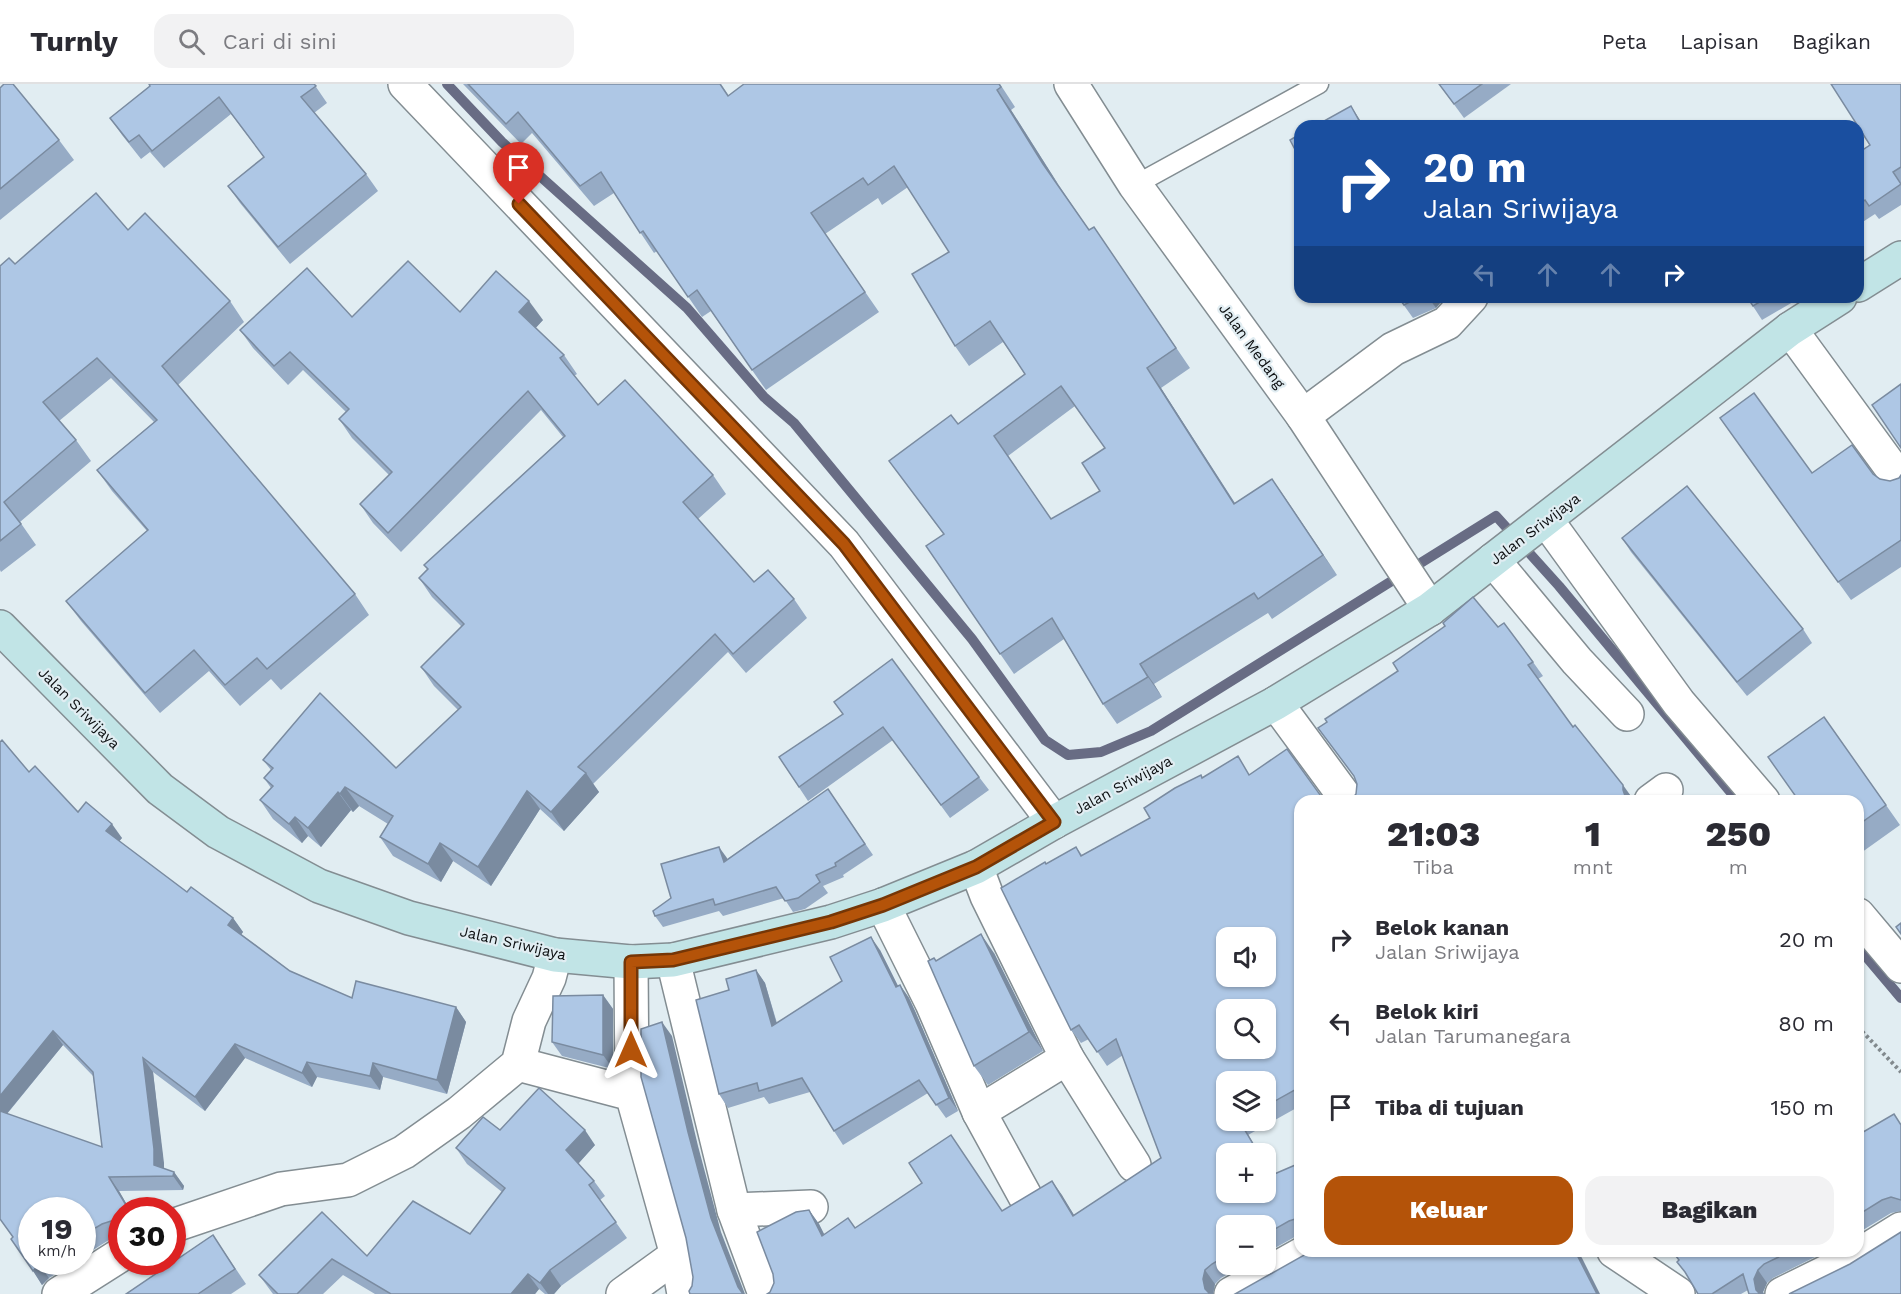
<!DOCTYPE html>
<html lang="id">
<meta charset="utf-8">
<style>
:root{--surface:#fff;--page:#f2f2f3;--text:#2b2b33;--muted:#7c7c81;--line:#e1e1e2;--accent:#b45309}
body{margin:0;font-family:"Work Sans",sans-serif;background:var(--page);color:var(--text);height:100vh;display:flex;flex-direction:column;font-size:22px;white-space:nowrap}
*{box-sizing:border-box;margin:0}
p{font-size:20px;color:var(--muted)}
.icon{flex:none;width:33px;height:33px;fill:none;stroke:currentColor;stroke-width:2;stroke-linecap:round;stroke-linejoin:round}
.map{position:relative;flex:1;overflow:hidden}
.side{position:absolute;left:1294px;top:711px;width:570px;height:462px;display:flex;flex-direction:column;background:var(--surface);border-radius:18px;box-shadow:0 2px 4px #0004}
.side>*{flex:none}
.hud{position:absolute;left:1294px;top:36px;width:570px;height:183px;border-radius:18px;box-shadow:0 2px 4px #0004;background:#1a4fa0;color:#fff;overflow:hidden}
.controls{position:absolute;left:1216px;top:843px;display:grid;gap:12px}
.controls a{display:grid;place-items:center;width:60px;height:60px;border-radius:12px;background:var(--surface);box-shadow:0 2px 4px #0004;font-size:30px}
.speed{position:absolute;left:18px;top:1113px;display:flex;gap:12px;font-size:30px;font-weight:700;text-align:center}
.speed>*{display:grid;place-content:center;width:78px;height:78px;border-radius:50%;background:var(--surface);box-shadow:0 2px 4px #0004;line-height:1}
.speed small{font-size:15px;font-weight:400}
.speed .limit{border:9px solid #d22;background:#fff;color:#111}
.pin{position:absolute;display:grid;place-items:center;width:51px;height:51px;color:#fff;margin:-62px -26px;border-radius:50% 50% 50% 0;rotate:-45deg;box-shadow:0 0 6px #0007}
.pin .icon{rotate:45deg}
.me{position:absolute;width:66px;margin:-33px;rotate:0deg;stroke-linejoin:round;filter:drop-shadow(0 0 4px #0008)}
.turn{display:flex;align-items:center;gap:21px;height:126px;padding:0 30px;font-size:27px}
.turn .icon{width:78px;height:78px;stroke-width:2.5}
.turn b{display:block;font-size:42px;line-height:51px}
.lanes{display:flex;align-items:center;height:57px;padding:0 30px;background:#0003;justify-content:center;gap:30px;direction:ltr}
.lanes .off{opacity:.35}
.eta{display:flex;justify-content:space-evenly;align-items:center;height:102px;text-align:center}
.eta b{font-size:36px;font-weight:800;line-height:42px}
.action{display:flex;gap:12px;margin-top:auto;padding:12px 30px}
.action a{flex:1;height:69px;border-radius:18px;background:var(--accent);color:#fff;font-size:24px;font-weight:800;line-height:69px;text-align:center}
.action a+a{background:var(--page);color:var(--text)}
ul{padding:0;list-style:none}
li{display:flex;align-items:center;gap:18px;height:84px;padding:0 30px}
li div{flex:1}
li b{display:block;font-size:22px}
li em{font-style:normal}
header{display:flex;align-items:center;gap:36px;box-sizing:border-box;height:84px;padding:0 30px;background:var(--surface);border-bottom:2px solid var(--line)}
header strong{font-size:28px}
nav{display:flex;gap:33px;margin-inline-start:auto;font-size:21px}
.search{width:420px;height:54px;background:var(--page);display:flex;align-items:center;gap:15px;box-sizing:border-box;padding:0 21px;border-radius:18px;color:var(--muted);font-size:22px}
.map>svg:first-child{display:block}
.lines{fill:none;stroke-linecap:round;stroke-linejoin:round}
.stream{stroke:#686c84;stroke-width:10}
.service-casing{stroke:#838d92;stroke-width:21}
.minor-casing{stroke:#838d92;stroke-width:36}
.secondary-casing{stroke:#838d92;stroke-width:36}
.path{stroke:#81898d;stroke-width:4;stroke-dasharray:3 3;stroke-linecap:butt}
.service{stroke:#fff;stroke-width:18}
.minor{stroke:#fff;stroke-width:33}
.secondary{stroke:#c1e4e6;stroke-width:33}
.wall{fill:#96abc5;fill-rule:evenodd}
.shaded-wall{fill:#7a8ba0}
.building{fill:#aec7e5;stroke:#7a8ba0;stroke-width:1.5;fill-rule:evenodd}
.route-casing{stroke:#753606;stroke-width:15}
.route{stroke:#b45309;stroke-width:10}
.labels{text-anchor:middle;stroke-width:4.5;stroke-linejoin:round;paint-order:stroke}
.street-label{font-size:15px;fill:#0c0f11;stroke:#e1edf2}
</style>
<header>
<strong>Turnly</strong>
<div class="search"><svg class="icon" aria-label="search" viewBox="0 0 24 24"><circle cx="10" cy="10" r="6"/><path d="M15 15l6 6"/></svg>Cari di sini</div>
<nav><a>Peta</a><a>Lapisan</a><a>Bagikan</a></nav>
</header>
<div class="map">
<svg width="1901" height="1210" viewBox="0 0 1901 1210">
<rect width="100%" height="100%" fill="#e1edf2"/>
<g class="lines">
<g class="stream">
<polyline points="447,0 502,58 687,224 764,313 794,339 972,555 1045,656 1068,671 1101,668 1151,647 1496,432 1559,502 1738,717"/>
<polyline points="1858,863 1901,914"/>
</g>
<defs>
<polyline id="service" points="1135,101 1319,0"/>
<g id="minor">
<polyline points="405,0 844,460 1054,738"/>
<polyline points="1071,0 1135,101 1303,332 1430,525"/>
<polyline points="1790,245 1901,397"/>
<polyline points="1303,332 1393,265 1447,239 1471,213"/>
<polyline points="1547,437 1679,619 1763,717"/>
<polyline points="1493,476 1577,577 1627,630"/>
<polyline points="1276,619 1348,717"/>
<polyline points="1651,717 1666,706"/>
<polyline points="976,783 987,812 1067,974 1134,1081"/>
<polyline points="883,821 932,919 979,1028 1025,1112"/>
<polyline points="1858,831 1901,882"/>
<polyline points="673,876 734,1126 765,1210"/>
<polyline points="631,878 632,1010"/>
<polyline points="518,980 632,1010 677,1171 684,1210"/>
<polyline points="979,1028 1067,974"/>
<polyline points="734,1126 811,1123"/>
<polyline points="172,1142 281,1105 348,1096 404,1068 459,1029 518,980 529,937 549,894 555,871"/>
<polyline points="1614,1167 1678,1210"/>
<polyline points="59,1210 122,1170"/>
<polyline points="623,1210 677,1171"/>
<polyline points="1231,1210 1308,1167"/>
<polyline points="1782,1210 1851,1176 1901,1145"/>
</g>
<g id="secondary">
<polyline points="1858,201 1901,174"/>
<polyline points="0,543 160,705 218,748 319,802 409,834 555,871 631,878 673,876 831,838 883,821 976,783 1054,738 1276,619 1430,525 1790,245 1840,213"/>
</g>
</defs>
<use href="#service" class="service-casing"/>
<use href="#minor" class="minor-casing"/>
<use href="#secondary" class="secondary-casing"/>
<polyline class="path" points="1858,943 1901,988"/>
<use href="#service" class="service"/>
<use href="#minor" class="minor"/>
<use href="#secondary" class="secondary"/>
</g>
<g class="wall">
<polygon points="314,0 327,19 314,29 366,90 378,107 290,180 240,119 228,102 264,73 231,30 164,84 150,68 141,75 122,51 110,34 150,2"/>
<path d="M463 0H721L729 12 1000 0 1015 23 1011 26 1058 100 1089 146 1094 143 1190 284 1161 304 1235 419 1272 395 1337 491 1272 535 1268 529 1154 600 1162 613 1117 640 1103 620 1064 555 1014 590 926 462 944 451 889 377 958 340 1025 290 1003 258 969 282 955 262 949 168 908 103 882 121 878 114 825 150 879 228 766 306 711 227 702 233 657 167 654 169 614 109 594 122 532 49 521 60ZM1075 322 1105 364 1100 407 1051 435 1008 372Z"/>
<polygon points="1439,0 1511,0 1464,34"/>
<polygon points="1901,0 1901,121 1879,135 1875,130 1858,141 1858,69 1870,61"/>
<polygon points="0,4 59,56 74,76 0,136"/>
<polygon points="128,146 230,217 244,238 178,301 355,510 369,531 281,606 271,595 240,622 209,587 160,629 81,537 66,517 147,447 112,407 97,386 154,338 111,294 59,337 76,356 91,377 20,438 36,461 1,488 0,486 0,182 15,180"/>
<polygon points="1398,213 1445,213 1436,224 1413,234"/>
<polygon points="1747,213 1798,213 1798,215 1762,236"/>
<polygon points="460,228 543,236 535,244 564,271 577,290 574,292 598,321 713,391 726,410 698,435 754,498 794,515 807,534 746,589 728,568 593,700 599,708 564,747 540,725 491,802 453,777 441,798 393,772 380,753 388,740 359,722 353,728 351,726 321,763 308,752 302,759 273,735 260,716 271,704 264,694 271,686 263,676 396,684 458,626 434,602 421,583 462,543 432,513 419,494 427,485 424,481 563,353 541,326 401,468 373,439 360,420 389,391 352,354 339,335 346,328 303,286 288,301 253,264 240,246 352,233"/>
<polygon points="1733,352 1812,389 1873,390 1880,395 1890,397 1899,394 1901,391 1901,483 1851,516"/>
<polygon points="1622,454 1803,545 1812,559 1747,612 1631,468"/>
<polygon points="1498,543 1533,578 1543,592 1538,595 1573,643 1633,715 1633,717 1350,717"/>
<polygon points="834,618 979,693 989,706 950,734 893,656 808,717 779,673 843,630"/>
<polygon points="1824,633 1900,741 1858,771 1858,717"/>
<path d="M29 688 78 728 122 754 119 757 187 808 233 834 243 848 241 850 290 887 352 914 456 923 466 938 447 1010 383 993 380 1006 317 993 312 1003 245 974 205 1027 153 988 164 1085 174 1088 184 1102 183 1106 119 1107 130 1126H122V1152L112 1154 82 1173V1126L32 1178H75L49 1194 42 1201 13 1153 0 1135ZM63 961 93 992 102 1063 7 1030Z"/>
<path d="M1250 690 1323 715 1300 717V1022L1248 1051 1260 1070H1227L1266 1108V1079L1273 1091 1300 1079V1150L1266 1169V1142H1227V1180H1245L1221 1194 1215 1200 1213 1210H767L770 1208 809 1126 819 1140 824 1150 855 1144 1002 1127 1052 1097 1074 1131 1161 1074 1123 971 1107 982 1089 955 1081 959 1071 946 1046 780 1076 763 1082 771 1150 734 1202 694ZM1266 998V1036H1227Z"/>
<polygon points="828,705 873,771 843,791 844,793 823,802 828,809 805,825 793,828 784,814 723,832 719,827 663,843 655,832 671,814 727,774 727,775"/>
<polygon points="880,866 898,902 900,901 909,914 915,927 958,1027 946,1034 928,1009 843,1061 834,1047 810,1008 769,1020 764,1013 728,1024 719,1010 729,906 756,886 765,899 777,939 842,897"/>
<polygon points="994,869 1043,967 988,1001 974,982 937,877"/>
<polygon points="603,911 613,925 613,985 562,972 552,958"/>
<polygon points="1901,1039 1901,1127 1891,1129 1858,1149 1858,1051"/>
<polygon points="500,1046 595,1061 578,1080 594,1097 605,1112 600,1116 627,1154 561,1202 554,1210 545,1210 539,1205 535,1210 375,1210 343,1191 323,1210 273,1210 259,1191 322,1128 367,1172 470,1150 502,1108 467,1080 456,1064"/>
<polygon points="213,1151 246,1200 231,1210 126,1210"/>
<polygon points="1672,1167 1827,1167 1773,1194 1767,1199 1763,1208 1764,1210 1749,1210 1748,1206 1741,1210 1698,1210 1690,1195 1677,1178 1679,1176"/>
</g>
<g class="shaded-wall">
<polygon points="997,6 1011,26 1058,100 1043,80"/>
<polygon points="1351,22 1360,36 1364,42 1362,42"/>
<polygon points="1428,213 1445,213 1436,224"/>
<polygon points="529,217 543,236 533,247 519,228"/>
<polygon points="1147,284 1161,304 1248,440 1234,420"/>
<polygon points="1272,395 1286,415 1337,491 1323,471"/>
<polygon points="1140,580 1154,600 1162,613 1148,593"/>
<polygon points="586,689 599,708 564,747 551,728"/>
<polygon points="1623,701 1633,715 1633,717 1628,717 1626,715 1623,706"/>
<polygon points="345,703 359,722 353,728 340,710"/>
<polygon points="527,707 540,725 491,802 478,783"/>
<polygon points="338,708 351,726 321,763 308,744"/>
<polygon points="295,733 308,752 302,759 289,740"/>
<polygon points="112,740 122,754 116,761 106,747"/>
<polygon points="440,759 453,777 441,798 428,780"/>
<polygon points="719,763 727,774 731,789 724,778"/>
<polygon points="233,834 243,848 238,855 228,841"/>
<polygon points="981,850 994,869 1043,967 1029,948"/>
<polygon points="871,853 880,866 905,916 896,903"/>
<polygon points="756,886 765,899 781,955 772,942"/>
<polygon points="900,901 909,914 915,927 958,1027 949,1014"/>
<polygon points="603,911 613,925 613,985 603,971"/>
<polygon points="456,923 466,938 447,1010 437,996"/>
<polygon points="662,938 672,952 698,1062 721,1148 745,1210 743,1210 738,1203 711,1134 688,1048"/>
<polygon points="53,947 63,961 0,1038 0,1012"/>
<polygon points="235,960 245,974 205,1027 195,1013"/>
<polygon points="143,974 153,988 164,1079 164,1092 154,1081"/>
<polygon points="307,978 317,993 312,1003 302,989"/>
<polygon points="373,979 383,993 380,1006 370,992"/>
<polygon points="1239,1037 1248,1051 1260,1070 1259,1070"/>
<polygon points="585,1046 595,1061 577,1081 566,1066"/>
<polygon points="174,1088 184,1102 183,1106 173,1092"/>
<polygon points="109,1093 119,1107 130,1126 129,1126"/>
<polygon points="1052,1097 1062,1111 1083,1146 1073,1132"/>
<polygon points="809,1126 819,1140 832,1166 822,1152"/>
<polygon points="1575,1167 1577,1167 1582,1174 1600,1210 1597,1210"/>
<polygon points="39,1180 49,1194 42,1201 33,1187"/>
<polygon points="550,1186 561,1202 554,1210 548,1210 540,1199"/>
<polygon points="1205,1186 1215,1200 1213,1210 1208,1210 1205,1205 1203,1195"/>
<polygon points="1758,1186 1767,1199 1763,1208 1764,1210 1759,1210 1756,1206 1754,1195"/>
<polygon points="528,1190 539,1205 535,1210 511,1210"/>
</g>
<g class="building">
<polygon points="4,0 13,0 59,56 0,105 0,4"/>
<polygon points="149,0 314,0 316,2 301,13 366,90 278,163 228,102 264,73 219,13 152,67 139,51 129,58 110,34 150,2"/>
<path d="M468 0H720L728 12 744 0H999L1001 3 997 6 1043 80 1089 146 1094 143 1176 264 1147 284 1234 420 1272 395 1323 471 1258 515 1254 509 1140 580 1148 593 1103 620 1052 534 1000 570 926 462 944 450 889 377 951 331 958 340 1025 290 990 237 955 262 912 190 949 168 894 82 868 101 863 94 811 129 865 208 752 286 697 206 688 213 643 147 640 149 601 88 580 102 518 28 506 40ZM1061 302 1105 364 1082 379 1100 407 1051 435 994 352Z"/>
<polygon points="1439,0 1482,0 1454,20"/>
<polygon points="1831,0 1901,0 1901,83 1893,88 1901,100 1869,122 1865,116 1858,121 1858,69 1870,61"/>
<polygon points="1351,22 1362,42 1315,42"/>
<polygon points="1300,50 1300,75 1290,56"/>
<polygon points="96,109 128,146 145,129 230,217 162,282 355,510 267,585 257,574 225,601 194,566 145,609 66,517 148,446 97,386 157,336 97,274 43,318 76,356 4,418 21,440 0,457 0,182 9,174 15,180"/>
<polygon points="408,177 460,228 496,187 529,217 519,228 564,271 560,274 598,321 625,296 713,391 683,418 754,498 768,486 794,515 733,570 715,550 578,683 586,689 551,728 527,707 478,783 440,759 428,780 380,753 393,732 345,703 340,710 338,708 308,744 295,733 289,740 260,716 273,702 264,694 273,684 263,676 320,609 396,684 461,623 421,583 464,540 419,494 428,485 424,481 565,352 528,307 388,449 360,420 392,388 339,335 349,325 290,268 274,282 240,246 307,184 352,233"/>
<polygon points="1398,213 1419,213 1404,221"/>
<polygon points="1747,213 1768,213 1753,222"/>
<polygon points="1901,300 1901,364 1872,321"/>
<polygon points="1754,309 1812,389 1852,361 1873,390 1880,395 1890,397 1899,394 1901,391 1901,456 1838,498 1720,334"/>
<polygon points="1687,402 1803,545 1737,598 1622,454"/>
<polygon points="1473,513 1498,543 1504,539 1533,578 1528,581 1573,643 1575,641 1623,701 1623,706 1626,715 1630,717 1350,717 1356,710 1357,700 1354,692 1318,644 1327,638 1325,635 1398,587 1393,579 1445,542 1443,539"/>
<polygon points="892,575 979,693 941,721 883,643 799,703 779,673 843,630 834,618"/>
<polygon points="1824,633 1886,721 1858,741 1858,717 1799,717 1768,673"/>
<polygon points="2,656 29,688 35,682 78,728 86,718 112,740 106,747 187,808 191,803 233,834 228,841 290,887 352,914 356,897 456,923 437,996 373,979 370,992 307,978 302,989 235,960 195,1013 143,974 154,1065 154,1081 174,1088 173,1092 109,1093 129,1126 122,1126 122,1135 116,1138 111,1137 102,1140 82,1152 82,1126 32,1126 32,1178 43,1178 39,1180 33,1187 11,1155 13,1153 0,1135 0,1027 102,1063 93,988 53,947 0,1012 0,658"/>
<path d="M1287 665 1323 715 1327 717H1300V1004V1003L1266 1022V998H1227V1036H1239L1259 1070H1227V1108H1266V1081L1272 1091 1300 1079V1135L1298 1134 1289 1137 1266 1150V1142H1227V1171L1212 1180 1205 1186 1203 1195 1205 1205 1210 1210H767L770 1208 774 1199 773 1190 757 1148 796 1128 809 1126 822 1152 848 1134 855 1144 922 1099 909 1079 951 1051 1002 1127 1052 1097 1073 1132 1161 1074 1116 955 1097 968 1079 941 1071 946 1001 804 1045 778 1046 780 1076 763 1081 772 1150 734 1144 724 1175 704 1201 691 1202 694 1238 672 1249 691ZM1227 854H1266V892H1227ZM1227 926H1266V964H1227Z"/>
<polygon points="828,705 865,760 835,779 836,782 816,791 820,798 798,814 785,817 776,803 715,821 713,815 655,832 653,827 671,814 661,780 719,763 724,778"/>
<polygon points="1901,839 1901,850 1896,843"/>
<polygon points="981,850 1029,948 974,982 928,877 934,874 936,877"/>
<polygon points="871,853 896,903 900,901 906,914 949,1014 936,1021 919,996 834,1047 802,994 759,1007 757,999 719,1010 696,916 729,906 726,895 756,886 772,942 842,897 830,873"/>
<polygon points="603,911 603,971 552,958 553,912"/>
<polygon points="662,938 688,1048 711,1134 738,1203 743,1210 690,1210 689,1207 692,1202 693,1193 686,1154 641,993 641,945"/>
<polygon points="539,1004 585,1046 566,1066 594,1097 589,1101 616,1138 550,1186 540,1199 528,1190 511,1210 391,1210 332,1175 297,1210 278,1210 259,1191 322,1128 367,1172 413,1117 470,1150 505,1104 456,1064 483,1033 500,1046"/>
<polygon points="1894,1030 1901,1041 1901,1116 1891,1113 1882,1116 1858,1131 1858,1051"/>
<polygon points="1901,1148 1901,1210 1789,1210 1850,1180"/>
<polygon points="213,1151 235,1185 198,1210 126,1210"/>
<polygon points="1310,1167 1575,1167 1597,1210 1235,1210 1308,1169"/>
<polygon points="1672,1167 1791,1167 1764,1180 1758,1186 1754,1195 1756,1206 1760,1210 1749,1210 1743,1190 1712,1210 1698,1210 1685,1188 1677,1178 1679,1176"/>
</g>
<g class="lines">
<defs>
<polyline id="route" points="519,120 844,460 1054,738 976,783 883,821 831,838 673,876 631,878 631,966"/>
</defs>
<use href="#route" class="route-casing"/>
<use href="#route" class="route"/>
</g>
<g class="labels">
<g class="street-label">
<text transform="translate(1252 262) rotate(54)" y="5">Jalan Medang</text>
<text transform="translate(1535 445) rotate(-37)" y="5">Jalan Sriwijaya</text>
<text transform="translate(79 624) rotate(45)" y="5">Jalan Sriwijaya</text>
<text transform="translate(1123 701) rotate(-28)" y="5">Jalan Sriwijaya</text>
<text transform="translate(513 859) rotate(13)" y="5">Jalan Sriwijaya</text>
</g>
</g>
</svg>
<div class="controls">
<a><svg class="icon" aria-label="sound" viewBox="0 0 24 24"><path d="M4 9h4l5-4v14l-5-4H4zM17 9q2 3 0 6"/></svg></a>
<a><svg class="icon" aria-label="search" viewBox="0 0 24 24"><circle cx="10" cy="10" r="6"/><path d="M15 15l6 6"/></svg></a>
<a><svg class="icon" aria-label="layers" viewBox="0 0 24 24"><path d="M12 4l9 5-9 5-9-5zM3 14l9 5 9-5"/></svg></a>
<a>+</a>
<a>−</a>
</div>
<div class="speed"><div>19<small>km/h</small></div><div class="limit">30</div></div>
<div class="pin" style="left:519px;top:120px;background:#d93025"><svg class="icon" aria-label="arrive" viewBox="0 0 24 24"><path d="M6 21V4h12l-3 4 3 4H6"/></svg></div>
<svg class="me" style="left:631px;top:966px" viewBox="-20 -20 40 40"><path d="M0-17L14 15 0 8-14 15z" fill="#b45309" stroke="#fff" stroke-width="4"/></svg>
<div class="hud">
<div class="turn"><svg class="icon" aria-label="right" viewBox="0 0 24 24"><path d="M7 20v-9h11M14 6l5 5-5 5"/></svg><div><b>20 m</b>Jalan Sriwijaya</div></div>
<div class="lanes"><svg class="icon off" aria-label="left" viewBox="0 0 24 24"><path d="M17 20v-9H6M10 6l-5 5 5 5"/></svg><svg class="icon off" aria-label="ahead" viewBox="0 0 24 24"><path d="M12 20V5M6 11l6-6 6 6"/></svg><svg class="icon off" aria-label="ahead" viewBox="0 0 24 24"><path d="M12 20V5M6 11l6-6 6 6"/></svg><svg class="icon" aria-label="right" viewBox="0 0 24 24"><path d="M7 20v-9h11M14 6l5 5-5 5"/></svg></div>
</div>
<section class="side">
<div class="eta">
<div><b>21:03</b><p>Tiba</p></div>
<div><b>1</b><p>mnt</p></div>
<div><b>250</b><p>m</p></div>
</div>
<ul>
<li><svg class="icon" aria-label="right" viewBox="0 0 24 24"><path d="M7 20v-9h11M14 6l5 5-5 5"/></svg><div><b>Belok kanan</b><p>Jalan Sriwijaya</p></div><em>20 m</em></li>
<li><svg class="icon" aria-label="left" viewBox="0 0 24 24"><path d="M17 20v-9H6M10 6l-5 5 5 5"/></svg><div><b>Belok kiri</b><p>Jalan Tarumanegara</p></div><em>80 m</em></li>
<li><svg class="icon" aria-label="arrive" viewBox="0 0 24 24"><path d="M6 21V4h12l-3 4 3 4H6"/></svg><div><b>Tiba di tujuan</b></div><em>150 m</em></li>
</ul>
<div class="action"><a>Keluar</a><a>Bagikan</a></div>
</section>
</div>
